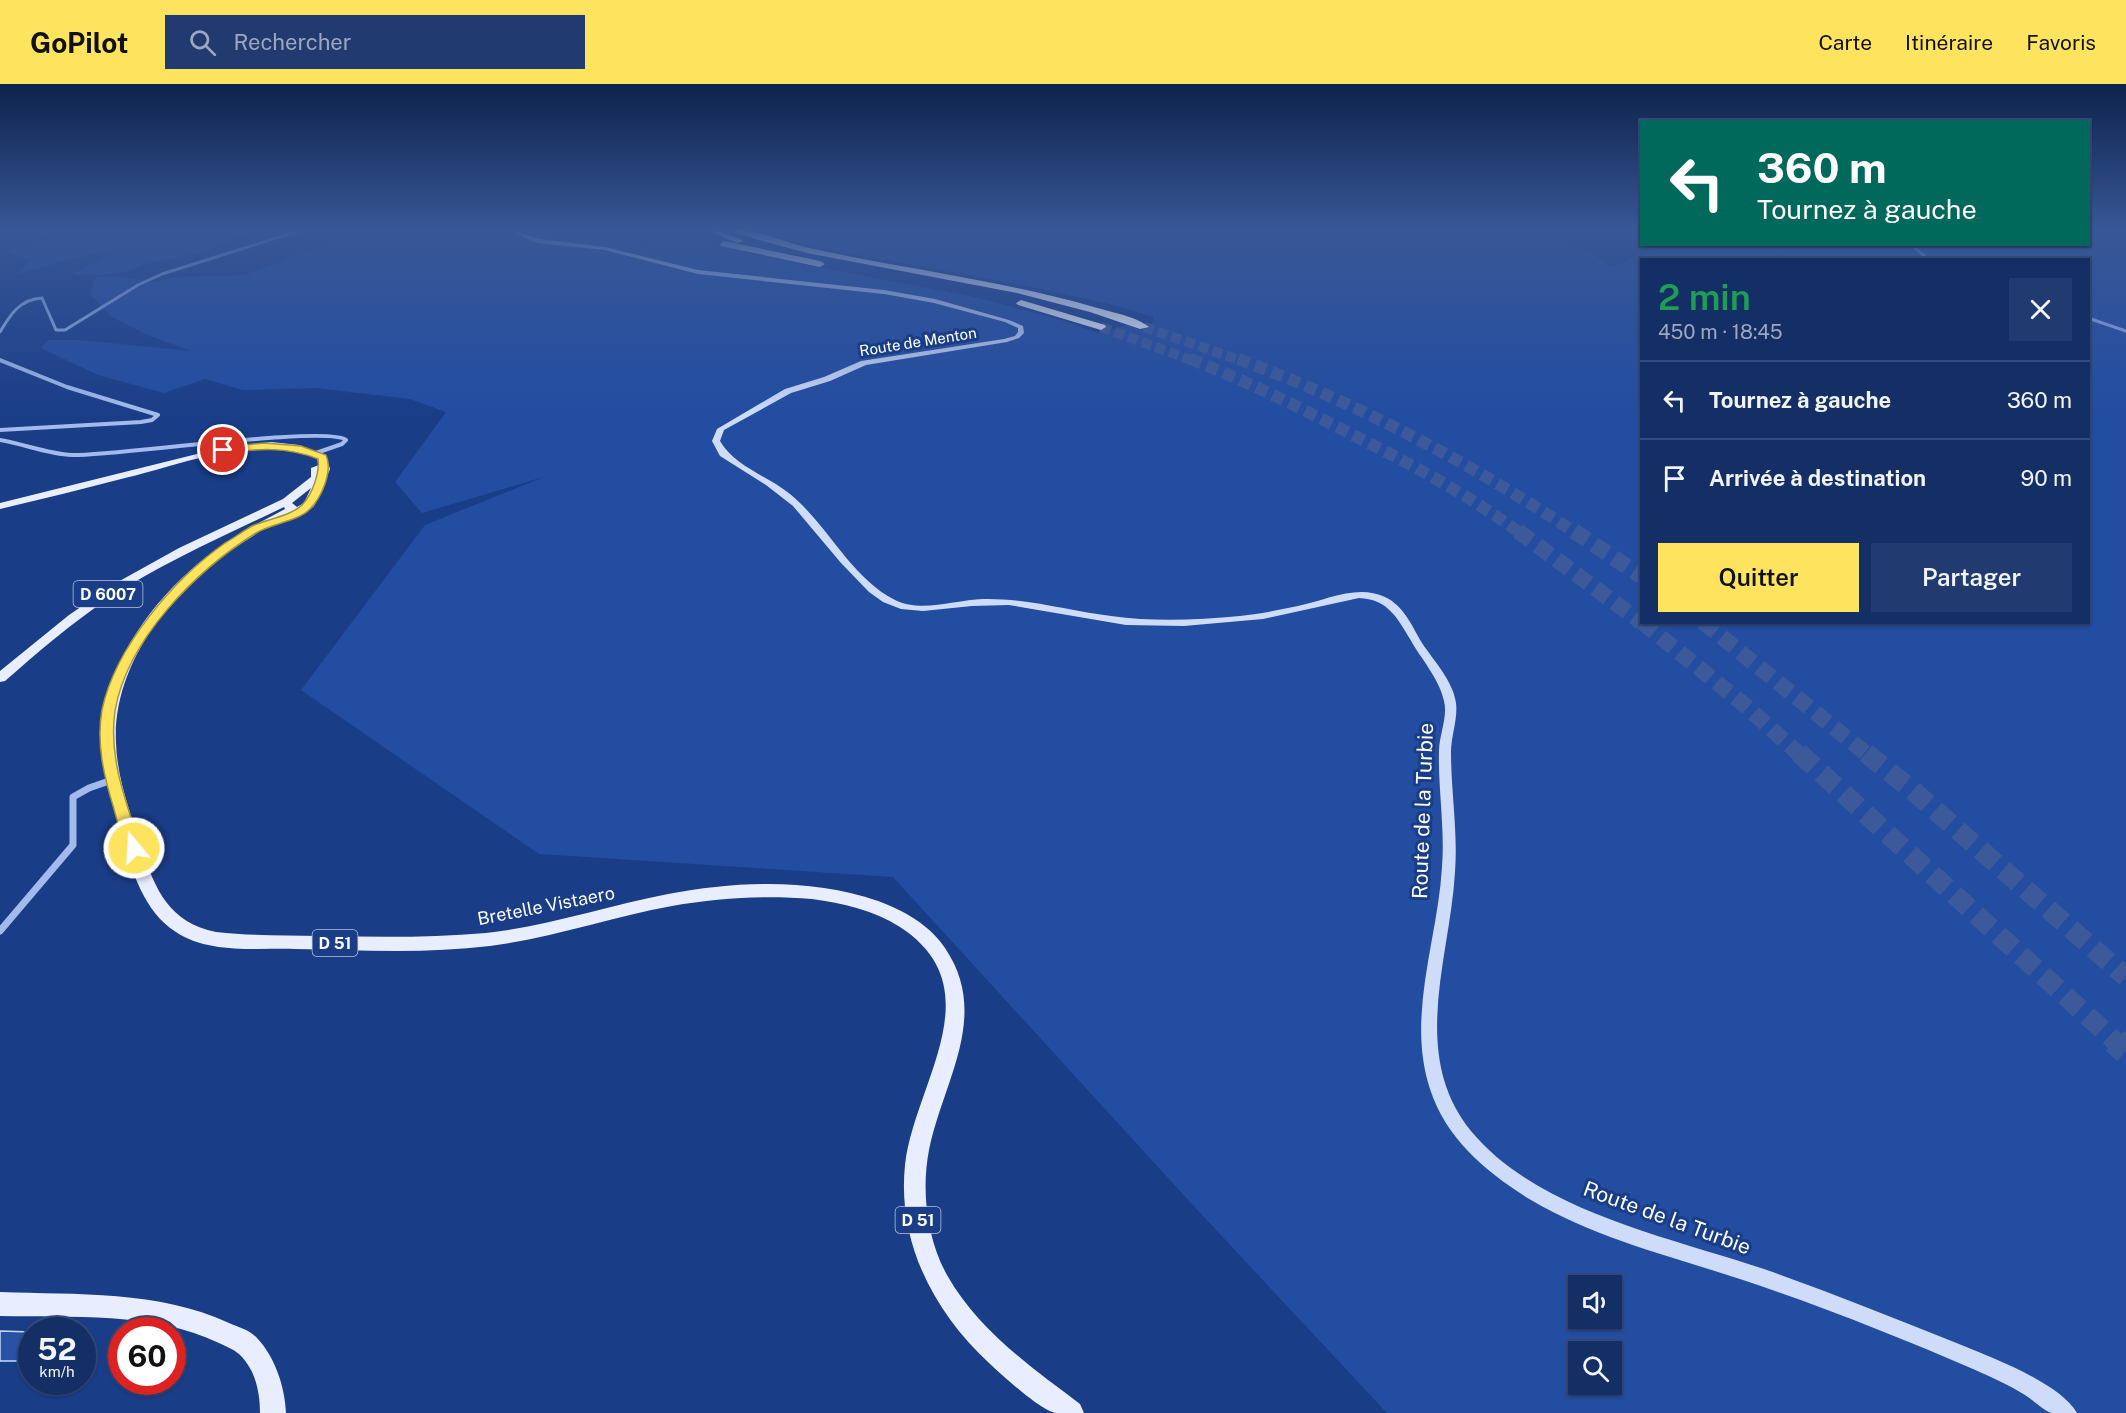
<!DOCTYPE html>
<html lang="fr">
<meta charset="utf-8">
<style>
:root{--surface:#142e66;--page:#213a6f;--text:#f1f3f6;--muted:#9da8bf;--line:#334a7a;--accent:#fee35f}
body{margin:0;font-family:"Public Sans",sans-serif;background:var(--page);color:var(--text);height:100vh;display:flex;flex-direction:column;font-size:22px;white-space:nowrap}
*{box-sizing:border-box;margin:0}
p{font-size:20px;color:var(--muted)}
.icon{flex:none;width:33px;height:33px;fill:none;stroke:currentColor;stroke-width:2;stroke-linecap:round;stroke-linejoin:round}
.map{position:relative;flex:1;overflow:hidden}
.drawer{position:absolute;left:1640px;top:174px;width:450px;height:366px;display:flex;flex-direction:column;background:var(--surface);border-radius:0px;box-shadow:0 2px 4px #0004,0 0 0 2px var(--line)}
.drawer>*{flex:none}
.guide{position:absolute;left:1640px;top:36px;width:450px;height:126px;border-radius:0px;box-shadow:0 2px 4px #0004,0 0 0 2px var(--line);background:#00695c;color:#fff;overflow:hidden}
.buttons{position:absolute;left:1568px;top:1191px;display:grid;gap:12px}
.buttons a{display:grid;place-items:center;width:54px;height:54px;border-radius:0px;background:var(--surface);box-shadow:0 2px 4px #0004,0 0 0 2px var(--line);font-size:30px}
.speed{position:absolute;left:18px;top:1233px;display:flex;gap:12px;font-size:30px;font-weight:700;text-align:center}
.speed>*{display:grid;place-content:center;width:78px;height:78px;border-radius:50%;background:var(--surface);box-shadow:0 2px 4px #0004,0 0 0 2px var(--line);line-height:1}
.speed small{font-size:15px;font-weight:400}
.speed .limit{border:9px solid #d22;background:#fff;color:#111}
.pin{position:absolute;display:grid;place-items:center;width:51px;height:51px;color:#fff;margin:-26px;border:3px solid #fff;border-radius:50%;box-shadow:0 2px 6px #0007}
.me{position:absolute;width:66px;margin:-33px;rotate:342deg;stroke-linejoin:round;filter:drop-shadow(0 0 4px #0008)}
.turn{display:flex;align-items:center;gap:21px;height:126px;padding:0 18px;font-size:27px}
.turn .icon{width:78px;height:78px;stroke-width:2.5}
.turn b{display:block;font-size:42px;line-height:51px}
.round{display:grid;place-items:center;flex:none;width:63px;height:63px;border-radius:0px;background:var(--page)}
.head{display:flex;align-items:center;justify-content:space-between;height:102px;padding:0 18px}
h1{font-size:36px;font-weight:600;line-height:45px;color:#1e9e55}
.action{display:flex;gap:12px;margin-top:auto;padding:12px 18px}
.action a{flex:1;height:69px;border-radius:0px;background:var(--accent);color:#111;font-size:24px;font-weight:600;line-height:69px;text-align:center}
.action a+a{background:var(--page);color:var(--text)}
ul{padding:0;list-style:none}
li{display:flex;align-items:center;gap:18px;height:78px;padding:0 18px;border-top:2px solid var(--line)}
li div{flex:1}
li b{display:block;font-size:22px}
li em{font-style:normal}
header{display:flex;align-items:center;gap:36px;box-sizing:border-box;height:84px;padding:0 30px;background:var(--accent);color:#111}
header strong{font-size:28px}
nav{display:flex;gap:33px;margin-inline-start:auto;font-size:21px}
.search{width:420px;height:54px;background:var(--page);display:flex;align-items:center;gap:15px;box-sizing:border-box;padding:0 21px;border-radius:0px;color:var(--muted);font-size:22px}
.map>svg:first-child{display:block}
.green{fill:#234da1;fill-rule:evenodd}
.building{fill:#2952a6;stroke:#c8d8f9;stroke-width:1.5}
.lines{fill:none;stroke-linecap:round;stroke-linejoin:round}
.highway-tunnel-far4{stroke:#3c5a9a;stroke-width:10;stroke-dasharray:10 4.5;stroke-linecap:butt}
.highway-tunnel-far3{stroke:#3c5a9a;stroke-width:12;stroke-dasharray:12 6;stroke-linecap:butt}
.highway-tunnel-far2{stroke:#3c5a9a;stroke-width:16;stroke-dasharray:16 8;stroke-linecap:butt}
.highway-tunnel-far1{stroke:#3c5a9a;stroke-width:20;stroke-dasharray:20 10;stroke-linecap:butt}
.highway-tunnel{stroke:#3c5a9a;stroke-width:27;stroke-dasharray:27 14;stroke-linecap:butt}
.street-far2{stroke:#a3bbec;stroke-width:3}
.street-far1{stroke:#a3bbec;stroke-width:4}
.street{stroke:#a3bbec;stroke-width:7}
.secondary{fill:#cfdcf9;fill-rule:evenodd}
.primary{fill:#e8eeff;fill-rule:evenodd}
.highway{fill:#fff;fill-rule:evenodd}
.route{fill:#fee35f;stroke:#a5943e;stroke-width:1.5}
.labels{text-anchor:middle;stroke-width:6;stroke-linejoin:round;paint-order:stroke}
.far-street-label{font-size:15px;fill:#fff;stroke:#1a3d88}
.shield{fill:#1a3d88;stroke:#bac5db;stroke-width:1.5}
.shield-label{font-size:16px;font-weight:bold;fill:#fff}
.street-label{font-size:18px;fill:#fff;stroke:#1a3d88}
.near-street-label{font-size:21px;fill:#fff;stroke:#1a3d88}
</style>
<header>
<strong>GoPilot</strong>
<div class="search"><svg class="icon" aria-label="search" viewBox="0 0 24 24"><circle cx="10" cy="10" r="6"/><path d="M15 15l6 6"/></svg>Rechercher</div>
<nav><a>Carte</a><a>Itinéraire</a><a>Favoris</a></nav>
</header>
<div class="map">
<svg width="2126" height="1329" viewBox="0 0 2126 1329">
<rect width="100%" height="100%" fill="#1a3d88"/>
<g class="green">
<polygon points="0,144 252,144 251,146 203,168 145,180 129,187 104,191 72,190 113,170 99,168 17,190 30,176 7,168 18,163 53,153 28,145 0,148"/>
<path d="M346 144H554L573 151 644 159 699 154 750 170 979 214 1064 237 1098 249 1127 241 1141 246 1152 241 1153 233 1114 221 1010 199 806 161 745 144H1546L1613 183 1663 161 2088 160V144H2126V1329H1387L1190 1118 893 793 539 770 301 606 425 441 544 393 422 429 395 398 446 328 410 315 316 304 243 306 205 295 164 309 98 291 41 264 49 256H80L191 267 145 250 112 233 90 210 96 193 118 192 156 198 173 193 245 191 326 160ZM1641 176H2088V538H1641ZM1578 1202H1611V1234H1578ZM1578 1268H1611V1300H1578Z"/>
</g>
<polygon class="building" points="0,1247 32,1248 32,1257 18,1277 0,1277"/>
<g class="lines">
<g class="highway-tunnel-far4">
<polyline points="1101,243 1194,277"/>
<polyline points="1144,243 1242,277"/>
</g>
<g class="highway-tunnel-far3">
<path d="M1190 275C1245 296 1298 323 1351 350 1409 379 1467 410 1520 449"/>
<path d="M1238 275C1358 319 1470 379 1576 449"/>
</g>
<g class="highway-tunnel-far2">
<polyline points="1518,447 1641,538"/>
<polyline points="1574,447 1641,492"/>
<polyline points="1642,538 1747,623 1800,671"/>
<polyline points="1703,538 1868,671"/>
</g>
<g class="highway-tunnel-far1">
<polyline points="1799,669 2116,958"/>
<polyline points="1866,669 1912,706 2126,893"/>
</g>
<polyline class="highway-tunnel" points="2115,957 2126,967"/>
<g class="street-far2">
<polyline points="1911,160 1929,176"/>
<polyline points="2088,234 2126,247"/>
<path d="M0 248C10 231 20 215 42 214L56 246H65L138 201 162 190 308 144"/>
<polyline points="0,276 2,277"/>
</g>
<g class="street-far1">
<polyline points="0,276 67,303 158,331 152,336 141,338 0,346"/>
<path d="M0 356C24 360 48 370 72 371 113 372 329 341 346 356L342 360 316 369"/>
</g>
<polyline class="street" points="0,847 73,761 73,713 89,704 112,696"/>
<path class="secondary" d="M512 144H518L522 149 539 155 605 163 698 186 884 206 935 215 1009 236 1023 242 1024 249 1019 254 1007 258 866 281 830 297 791 309 724 346 720 357C734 382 768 392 790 410 828 441 850 493 895 516 921 529 955 516 983 515 1027 514 1068 527 1111 532 1154 538 1197 536 1240 532 1259 530 1279 526 1298 522 1327 516 1357 500 1385 513 1404 522 1412 542 1422 559 1434 577 1453 597 1456 619 1458 635 1451 652 1451 668 1451 708 1458 748 1455 788 1450 875 1409 970 1471 1047 1537 1127 1669 1153 1764 1185 1830 1208 1894 1234 1959 1260 1991 1273 2060 1299 2077 1329 2070 1329 2059 1329 2051 1329 2043 1326 2033 1316 2025 1311 2009 1301 1991 1293 1973 1285 1899 1253 1823 1223 1746 1197 1674 1173 1597 1155 1531 1116 1487 1089 1446 1055 1430 1005 1406 932 1438 855 1442 783 1445 744 1438 706 1439 667 1439 651 1448 633 1444 617 1439 594 1421 575 1410 555 1397 533 1387 515 1359 514L1263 535 1184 542 1126 541 1009 521 972 522 923 527 901 525 883 518 869 508 841 479 793 422 766 401 720 372 712 357 717 345 785 305 824 293 861 277 1004 255 1015 252 1018 248V244L1005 238 934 219 884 210 698 190 605 166 538 159 518 151Z"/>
<g class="primary">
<path d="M271 358 299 361 326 371 330 385 325 397 319 398 323 401C321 407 318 416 314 422 307 430 291 434 282 436 271 439 259 448 250 454 181 495 112 574 116 659 117 695 131 731 142 765 155 806 170 839 216 848 250 852 284 851 319 852 374 853 430 854 486 849 548 842 607 822 668 810 736 797 812 794 878 817 903 826 930 841 945 864 991 932 943 997 929 1066 921 1107 927 1155 947 1191 978 1246 1031 1283 1080 1320L1084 1329C1075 1329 1064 1329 1056 1329 1041 1327 1002 1291 989 1279 934 1228 897 1158 905 1081 914 1000 995 905 900 843 873 826 843 819 812 815 765 811 718 814 672 822 611 833 552 854 490 862 425 870 360 866 295 865 257 864 208 870 176 848 144 828 132 787 122 753 105 697 91 646 115 590 138 533 185 484 236 452 252 442 269 434 285 425L284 423C224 452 164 478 109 514 72 539 38 568 5 597L0 598V587L69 531 116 499 179 464 283 415 311 393V384L319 381 317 375C266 347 182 380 129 393 86 404 43 415 0 425V419L217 365ZM311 404 304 419 297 423 292 419Z"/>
<path d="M0 1208C77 1211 158 1206 229 1239 238 1243 250 1246 257 1254 275 1273 285 1303 286 1329H260C260 1307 255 1285 239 1270 233 1265 225 1262 219 1259 152 1227 72 1234 0 1232Z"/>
</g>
<g class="highway">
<polygon points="701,144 712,144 744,157 737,159"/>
<path d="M726 144C746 142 787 159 809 164 904 185 1000 196 1094 223 1110 228 1136 232 1149 243L1140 245 1090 228 1017 209 807 169 752 154Z"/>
<polygon points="724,157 820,177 825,180 820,183 721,162 720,160"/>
<polygon points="1021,216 1105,241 1106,243 1101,246 1018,221 1016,219"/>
</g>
</g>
<linearGradient id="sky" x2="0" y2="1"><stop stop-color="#0e224b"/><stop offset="0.44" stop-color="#385796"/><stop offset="1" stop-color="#385796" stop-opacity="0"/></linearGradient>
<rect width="2126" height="330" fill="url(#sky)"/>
<path class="route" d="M265 359 301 362 326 371C333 387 322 413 310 425 299 437 270 440 256 449 197 486 127 555 115 627 108 675 127 720 141 764L134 769 128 768C121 755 118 739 114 725 104 693 96 659 102 626 115 563 174 495 225 459 234 454 243 447 252 442 267 435 291 432 302 421 312 411 320 389 318 375 286 362 256 365 223 369L218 366 223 363Z"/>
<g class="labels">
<g class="far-street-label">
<text transform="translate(918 258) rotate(-9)" y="5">Route de Menton</text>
</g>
<g class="shield">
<rect x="73.5" y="497" width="69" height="26" rx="4.5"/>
<rect x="312.5" y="846" width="45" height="26" rx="4.5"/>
<rect x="895.5" y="1123" width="45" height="26" rx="4.5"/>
</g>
<g class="shield-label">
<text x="108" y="516">D 6007</text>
<text x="335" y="865">D 51</text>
<text x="918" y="1142">D 51</text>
</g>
<g class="street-label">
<text transform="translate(546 822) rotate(-11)" y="6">Bretelle Vistaero</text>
</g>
<g class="near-street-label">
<text transform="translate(1423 727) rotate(-88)" y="7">Route de la Turbie</text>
<text transform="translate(1667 1134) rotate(20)" y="7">Route de la Turbie</text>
</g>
</g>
</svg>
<div class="buttons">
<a><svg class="icon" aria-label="sound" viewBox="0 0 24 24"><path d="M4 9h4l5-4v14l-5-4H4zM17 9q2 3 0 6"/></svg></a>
<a><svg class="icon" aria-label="search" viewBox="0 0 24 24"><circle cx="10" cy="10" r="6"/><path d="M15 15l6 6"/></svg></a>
</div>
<div class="speed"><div>52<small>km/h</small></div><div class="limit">60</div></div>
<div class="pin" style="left:223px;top:366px;background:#d93025"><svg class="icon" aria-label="arrive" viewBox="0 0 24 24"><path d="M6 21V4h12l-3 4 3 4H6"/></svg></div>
<svg class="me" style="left:134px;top:764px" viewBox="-20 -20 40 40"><circle r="17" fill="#fee35f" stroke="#fff" stroke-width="3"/><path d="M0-11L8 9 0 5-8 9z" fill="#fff"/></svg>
<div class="guide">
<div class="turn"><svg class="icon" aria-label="left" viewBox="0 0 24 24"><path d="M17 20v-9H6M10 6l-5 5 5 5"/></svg><div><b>360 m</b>Tournez à gauche</div></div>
</div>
<section class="drawer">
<div class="head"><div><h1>2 min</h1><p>450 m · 18:45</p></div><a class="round"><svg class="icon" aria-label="close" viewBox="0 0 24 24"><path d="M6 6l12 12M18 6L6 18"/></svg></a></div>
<ul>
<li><svg class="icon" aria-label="left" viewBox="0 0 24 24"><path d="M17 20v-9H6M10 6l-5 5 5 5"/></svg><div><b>Tournez à gauche</b></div><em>360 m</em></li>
<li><svg class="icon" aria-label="arrive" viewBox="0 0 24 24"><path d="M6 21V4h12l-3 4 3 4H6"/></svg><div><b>Arrivée à destination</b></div><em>90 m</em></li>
</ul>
<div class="action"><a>Quitter</a><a>Partager</a></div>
</section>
</div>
